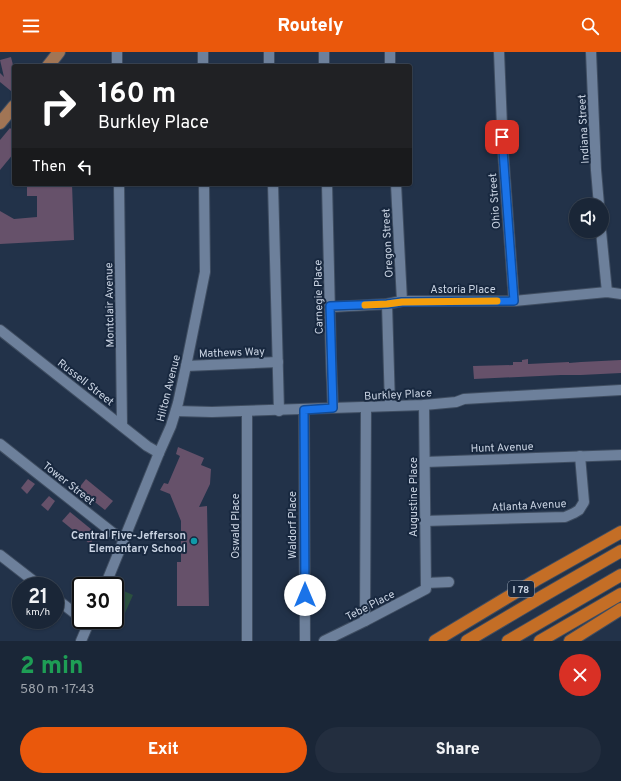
<!DOCTYPE html>
<meta charset="utf-8">
<style>
:root{--surface:#1a2637;--page:#232e3f;--text:#f1f3f6;--muted:#9fa5ad;--line:#384352;--accent:#ea580c}
body{margin:0;font-family:Overpass,sans-serif;background:var(--page);color:var(--text);height:100vh;display:flex;flex-direction:column;font-size:15px;white-space:nowrap}
*{box-sizing:border-box;margin:0}
p{font-size:13px;color:var(--muted)}
.icon{flex:none;width:22px;height:22px;fill:none;stroke:currentColor;stroke-width:2;stroke-linecap:round;stroke-linejoin:round}
.map{position:relative;height:589px;overflow:hidden}
.drawer{display:flex;flex-direction:column;background:var(--surface);flex:1}
.drawer>*{flex:none}
.guide{position:absolute;left:12px;top:12px;width:400px;height:122px;border-radius:4px;box-shadow:0 1px 3px #0004,0 0 0 1px var(--line);background:#202124;color:#fff;overflow:hidden}
.fabs{position:absolute;left:569px;top:146px;display:grid;gap:8px}
.fabs a{display:grid;place-items:center;width:40px;height:40px;border-radius:50%;background:var(--surface);box-shadow:0 1px 3px #0004,0 0 0 1px var(--line);font-size:20px}
.speed{position:absolute;left:12px;top:525px;display:flex;gap:8px;font-size:20px;font-weight:700;text-align:center}
.speed>*{display:grid;place-content:center;width:52px;height:52px;border-radius:50%;background:var(--surface);box-shadow:0 1px 3px #0004,0 0 0 1px var(--line);line-height:1}
.speed small{font-size:10px;font-weight:400}
.speed .limit{border:2px solid #111;border-radius:6px;background:#fff;color:#111}
.pin{position:absolute;display:grid;place-items:center;width:34px;height:34px;color:#fff;margin:-17px;border-radius:8px;box-shadow:0 2px 6px #0006}
.me{position:absolute;width:44px;margin:-22px;rotate:0deg;stroke-linejoin:round;filter:drop-shadow(0 0 3px #0008)}
.turn{display:flex;align-items:center;gap:14px;height:84px;padding:0 20px;font-size:18px}
.turn .icon{width:52px;height:52px;stroke-width:2.5}
.turn b{display:block;font-size:28px;line-height:34px}
.then{display:flex;align-items:center;height:38px;padding:0 20px;background:#0003;gap:8px;font-size:15px}
.round{display:grid;place-items:center;flex:none;width:42px;height:42px;border-radius:21px;background:var(--page)}
.head{display:flex;align-items:center;justify-content:space-between;height:68px;padding:0 20px}
h1{font-size:24px;font-weight:800;line-height:30px;color:#1e9e55}
.action{display:flex;gap:8px;margin-top:auto;padding:8px 20px}
.action a{flex:1;height:46px;border-radius:24px;background:var(--accent);color:#fff;font-size:16px;font-weight:800;line-height:46px;text-align:center}
.action a+a{background:var(--page);color:var(--text)}
header{display:flex;justify-content:space-between;align-items:center;height:52px;padding:0 20px;background:var(--accent);color:#fff;font-size:18px;font-weight:800}
.map>svg:first-child{display:block}
.green{fill:#2b503f}
.building{fill:#66516a}
.lines{fill:none;stroke-linecap:round;stroke-linejoin:round}
.minor-casing{stroke:#3f4d61;stroke-width:12}
.major-casing{stroke:#3f4d61;stroke-width:14}
.highway-casing{stroke:#3f4d61;stroke-width:14}
.minor{stroke:#6d809b;stroke-width:10}
.major{stroke:#a17555;stroke-width:12}
.highway{stroke:#c46e26;stroke-width:12}
.route-casing{stroke:#114b97;stroke-width:10}
.route{stroke:#1a73e8;stroke-width:7}
.slow{stroke:#f59e0b;stroke-width:7}
.culture-dot{fill:#0f9aa8;stroke:#18283f;stroke-width:1.5}
.labels{text-anchor:middle;stroke-width:4;stroke-linejoin:round;paint-order:stroke}
.shield{fill:#18283f;stroke:#94a0b1;stroke-width:1}
.shield-label{font-size:10px;font-weight:bold;fill:#c9d3e2}
.street-label{font-size:11px;fill:#c9d3e2;stroke:#18283f}
.poi-label{font-size:11px;font-weight:bold;fill:#c9d3e2;stroke:#18283f;text-anchor:end}
</style>
<header><svg class="icon" aria-label="menu" viewBox="0 0 24 24"><path d="M4 6h16M4 12h16M4 18h16"/></svg>Routely<svg class="icon" aria-label="search" viewBox="0 0 24 24"><circle cx="10" cy="10" r="6"/><path d="M15 15l6 6"/></svg></header>
<div class="map">
<svg width="621" height="589" viewBox="0 0 621 589">
<rect width="100%" height="100%" fill="#223249"/>
<polygon class="green" points="117,536 133,543 121,570 115,567 115,540"/>
<g class="building">
<polygon points="11,5 14,17 14,36 11,39 0,30 0,21 4,25 0,8"/>
<polygon points="10,76 14,80 14,101 0,118 0,88"/>
<polygon points="27,132 72,132 74,188 0,192 0,159 14,167 37,165 37,144 27,144"/>
<polygon points="528,307 528,312 569,310 569,311 581,310 621,308 621,321 581,323 561,323 474,327 473,314 513,313 513,310 522,310 522,308"/>
<polygon points="178,395 204,406 201,413 211,417 210,432 199,455 207,454 209,554 177,554 177,510 181,510 181,469 170,442 160,438 164,431 168,432 180,404 176,402"/>
<polygon points="28,427 35,432 27,442 21,436"/>
<polygon points="86,427 113,449 105,458 78,437"/>
<polygon points="49,444 55,449 48,459 41,453"/>
<polygon points="70,460 97,482 90,492 62,469"/>
</g>
<g class="lines">
<defs>
<g id="minor">
<polyline points="117,0 117,14"/>
<polyline points="203,0 203,14"/>
<polyline points="269,0 269,14"/>
<polyline points="324,0 324,14"/>
<polyline points="390,0 390,14"/>
<polyline points="499,0 503,99 514,249"/>
<polyline points="591,0 596,118 599,153"/>
<polyline points="119,132 122,374"/>
<polyline points="273,132 279,359"/>
<polyline points="327,132 331,306 333,356"/>
<polyline points="396,132 402,249"/>
<polyline points="601,179 607,240"/>
<polyline points="387,252 390,354"/>
<polyline points="330,255 387,252 402,249 514,249 607,240 621,242"/>
<polyline points="0,278 147,394 159,401"/>
<polyline points="186,314 278,310"/>
<polyline points="304,358 305,589"/>
<polyline points="176,359 212,360 424,353 456,350 464,347 621,338"/>
<polyline points="0,392 113,481 124,486"/>
<polyline points="425,410 621,403"/>
<polyline points="424,469 565,465 574,461 579,458 584,450 580,404"/>
<polyline points="0,503 40,534"/>
<polyline points="426,531 449,530"/>
<polyline points="105,534 159,401 171,374 178,351 186,314 205,220 204,132"/>
<polyline points="55,546 81,566"/>
<polyline points="365,569 366,355"/>
<polyline points="81,589 90,568"/>
<polyline points="247,589 247,359"/>
<polyline points="324,589 365,569 426,537 424,353"/>
</g>
<g id="major">
<polyline points="48,14 59,0"/>
<polyline points="0,71 14,54"/>
</g>
<g id="highway">
<polyline points="435,589 536,528 621,480"/>
<polyline points="467,589 543,544 621,499"/>
<polyline points="508,589 621,523"/>
<polyline points="540,589 621,542"/>
<polyline points="570,589 621,557"/>
</g>
</defs>
<use href="#minor" class="minor-casing"/>
<use href="#major" class="major-casing"/>
<use href="#highway" class="highway-casing"/>
<use href="#minor" class="minor"/>
<use href="#major" class="major"/>
<use href="#highway" class="highway"/>
</g>
<g class="lines">
<defs>
<polyline id="route" points="305,543 304,358 333,356 330,254 387,252 402,250 514,249 502,85"/>
</defs>
<use href="#route" class="route-casing"/>
<use href="#route" class="route"/>
<polyline class="slow" points="365,253 387,252 402,250 497,249"/>
</g>
<circle class="culture-dot" cx="194" cy="489" r="4"/>
<g class="labels">
<rect class="shield" x="508" y="529" width="26" height="16" rx="3"/>
<g class="shield-label">
<text x="521" y="541">I 78</text>
</g>
<g class="street-label">
<text transform="translate(583 77) rotate(-93)" y="4">Indiana Street</text>
<text transform="translate(494 149) rotate(-94)" y="4">Ohio Street</text>
<text transform="translate(387 191) rotate(-93)" y="4">Oregon Street</text>
<text x="463" y="241">Astoria Place</text>
<text transform="translate(318 245) rotate(-91)" y="4">Carnegie Place</text>
<text transform="translate(109 253) rotate(-91)" y="4">Montclair Avenue</text>
<text transform="translate(232 300) rotate(-2)" y="4">Mathews Way</text>
<text transform="translate(86 330) rotate(38)" y="4">Russell Street</text>
<text transform="translate(168 336) rotate(-76)" y="4">Hilton Avenue</text>
<text transform="translate(398 342) rotate(-3)" y="4">Burkley Place</text>
<text transform="translate(502 395) rotate(-2)" y="4">Hunt Avenue</text>
<text transform="translate(69 431) rotate(38)" y="4">Tower Street</text>
<text transform="translate(413 445) rotate(-90)" y="4">Augustine Place</text>
<text transform="translate(529 453) rotate(-3)" y="4">Atlanta Avenue</text>
<text transform="translate(292 473) rotate(-90)" y="4">Waldorf Place</text>
<text transform="translate(235 474) rotate(-90)" y="4">Oswald Place</text>
<text transform="translate(370 553) rotate(-27)" y="4">Tebe Place</text>
</g>
<g class="poi-label">
<text x="186" y="487">Central Five-Jefferson<tspan x="186" dy="13">Elementary School</tspan></text>
</g>
</g>
</svg>
<div class="fabs">
<a><svg class="icon" aria-label="sound" viewBox="0 0 24 24"><path d="M4 9h4l5-4v14l-5-4H4zM17 9q2 3 0 6"/></svg></a>
</div>
<div class="speed"><div>21<small>km/h</small></div><div class="limit">30</div></div>
<div class="pin" style="left:502px;top:85px;background:#d93025"><svg class="icon" aria-label="arrive" viewBox="0 0 24 24"><path d="M6 21V4h12l-3 4 3 4H6"/></svg></div>
<svg class="me" style="left:305px;top:543px" viewBox="-20 -20 40 40"><circle r="19" fill="#fff"/><path d="M0-13L10 11 0 6-10 11z" fill="#1a73e8"/></svg>
<div class="guide">
<div class="turn"><svg class="icon" aria-label="right" viewBox="0 0 24 24"><path d="M7 20v-9h11M14 6l5 5-5 5"/></svg><div><b>160 m</b>Burkley Place</div></div>
<div class="then">Then<svg class="icon" aria-label="left" viewBox="0 0 24 24"><path d="M17 20v-9H6M10 6l-5 5 5 5"/></svg></div>
</div>
</div>
<section class="drawer">
<div class="head"><div><h1>2 min</h1><p>580 m · 17:43</p></div><a class="round" style="background:#d93025;color:#fff"><svg class="icon" aria-label="close" viewBox="0 0 24 24"><path d="M6 6l12 12M18 6L6 18"/></svg></a></div>
<div class="action"><a>Exit</a><a>Share</a></div>
</section>
